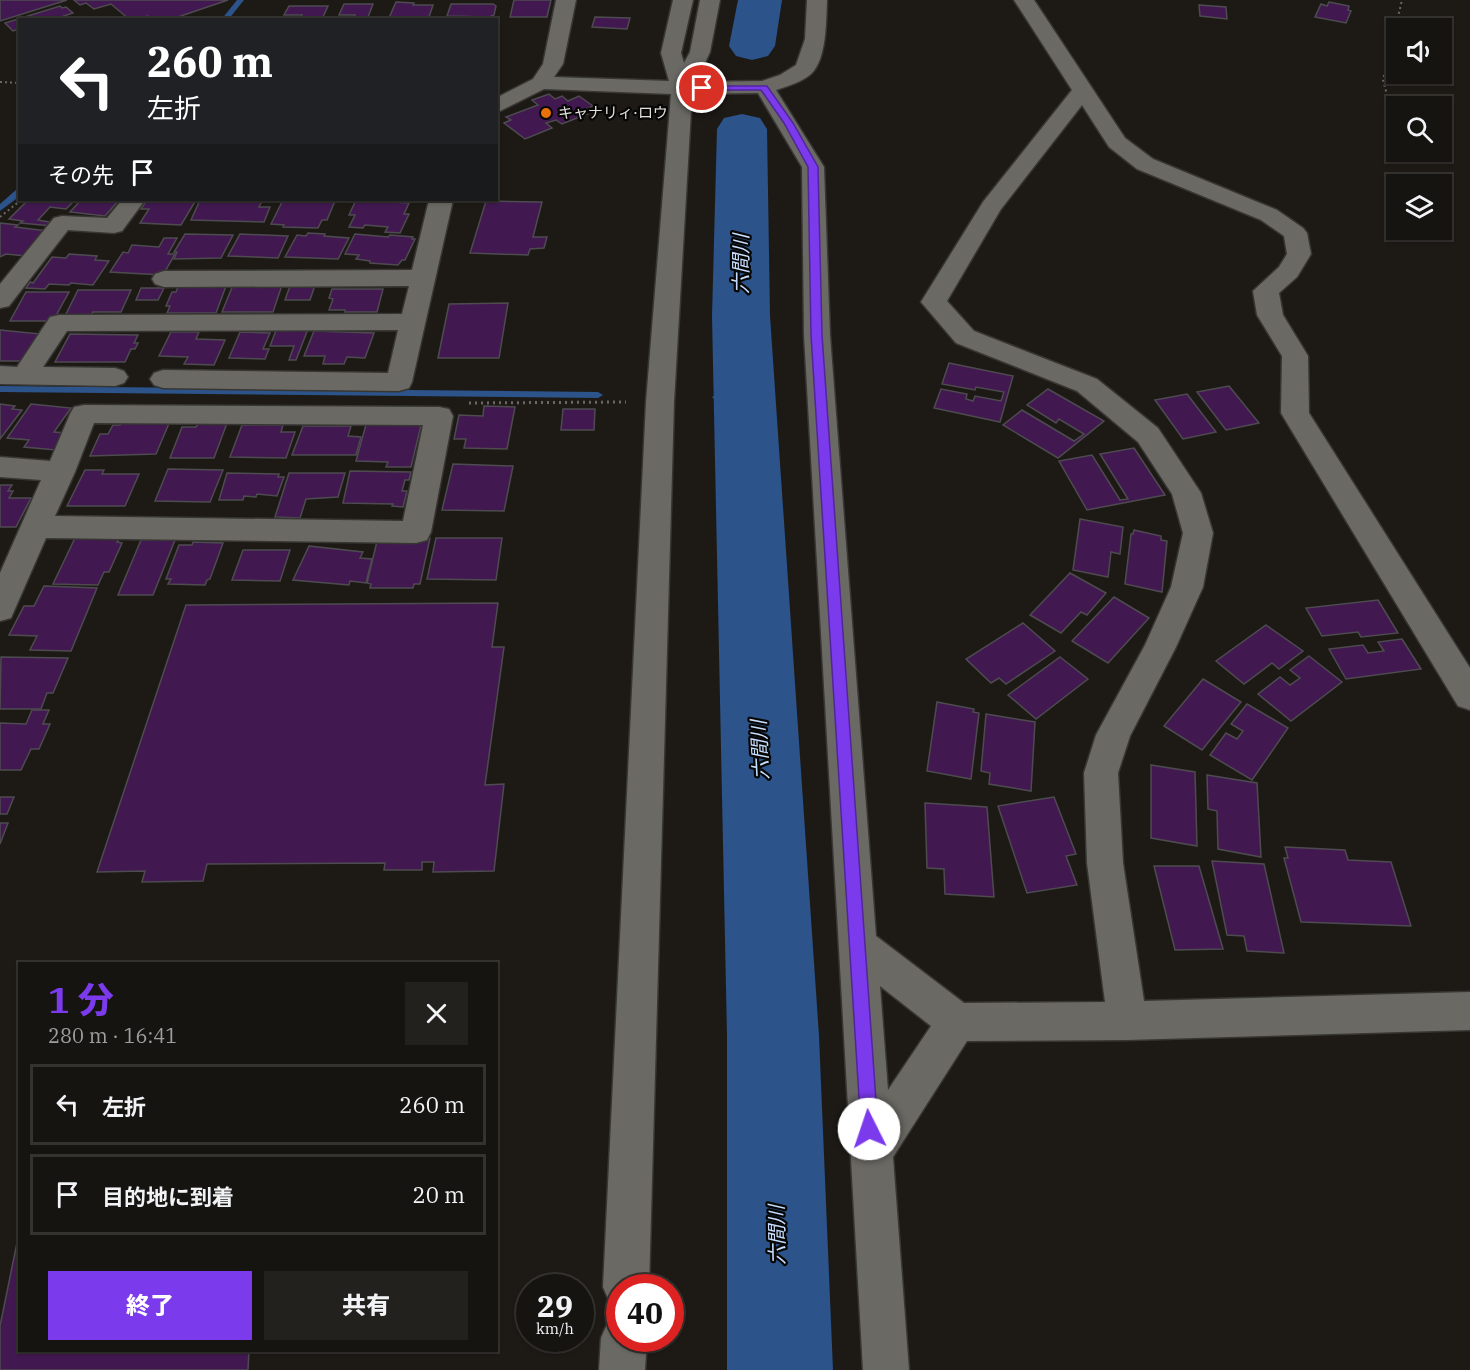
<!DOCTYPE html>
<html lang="ja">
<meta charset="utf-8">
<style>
:root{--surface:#161410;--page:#23211e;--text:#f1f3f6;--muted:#9e9e9f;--line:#353330;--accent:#7c3aed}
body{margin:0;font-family:"IBM Plex Serif","Noto Sans JP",serif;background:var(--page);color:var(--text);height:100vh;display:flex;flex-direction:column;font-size:22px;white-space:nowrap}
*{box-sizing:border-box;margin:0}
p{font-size:20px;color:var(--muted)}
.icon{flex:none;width:33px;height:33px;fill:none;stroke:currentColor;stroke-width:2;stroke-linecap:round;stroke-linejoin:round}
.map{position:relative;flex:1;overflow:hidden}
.sheet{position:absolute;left:18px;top:962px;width:480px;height:390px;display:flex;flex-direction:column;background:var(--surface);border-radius:0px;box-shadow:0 2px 4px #0004,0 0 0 2px var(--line)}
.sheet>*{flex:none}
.banner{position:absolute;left:18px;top:18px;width:480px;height:183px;border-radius:0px;box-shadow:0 2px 4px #0004,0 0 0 2px var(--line);background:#202124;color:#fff;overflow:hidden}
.buttons{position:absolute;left:1386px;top:18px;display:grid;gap:12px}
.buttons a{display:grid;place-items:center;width:66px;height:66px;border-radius:0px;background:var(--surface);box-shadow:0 2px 4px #0004,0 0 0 2px var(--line);font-size:30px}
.speed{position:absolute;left:516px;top:1274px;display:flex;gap:12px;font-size:30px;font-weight:700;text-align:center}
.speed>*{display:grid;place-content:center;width:78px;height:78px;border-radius:50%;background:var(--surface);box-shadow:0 2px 4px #0004,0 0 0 2px var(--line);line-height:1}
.speed small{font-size:15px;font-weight:400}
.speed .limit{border:9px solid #d22;background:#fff;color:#111}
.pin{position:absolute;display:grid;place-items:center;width:51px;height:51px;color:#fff;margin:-26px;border:3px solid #fff;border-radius:50%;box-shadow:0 2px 6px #0007}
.me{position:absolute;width:66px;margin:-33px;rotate:356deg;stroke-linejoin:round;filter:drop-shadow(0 0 4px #0008)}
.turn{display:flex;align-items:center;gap:21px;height:126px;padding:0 30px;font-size:27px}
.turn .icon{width:78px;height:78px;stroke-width:2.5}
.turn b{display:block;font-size:42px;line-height:51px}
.then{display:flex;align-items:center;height:57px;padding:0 30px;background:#0003;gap:12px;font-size:22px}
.round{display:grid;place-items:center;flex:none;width:63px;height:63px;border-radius:0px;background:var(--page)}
.overview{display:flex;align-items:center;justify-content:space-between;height:102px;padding:0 30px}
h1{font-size:36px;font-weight:800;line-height:45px;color:var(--accent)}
.button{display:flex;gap:12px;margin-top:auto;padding:12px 30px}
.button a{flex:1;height:69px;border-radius:0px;background:var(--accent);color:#fff;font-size:24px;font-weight:800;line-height:69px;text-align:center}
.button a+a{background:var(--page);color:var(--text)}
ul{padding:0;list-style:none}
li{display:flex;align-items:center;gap:18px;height:81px;margin:0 12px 9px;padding:0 18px;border:3px solid var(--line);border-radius:0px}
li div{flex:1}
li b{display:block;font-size:22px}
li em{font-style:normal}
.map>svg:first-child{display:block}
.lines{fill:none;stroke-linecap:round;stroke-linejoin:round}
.stream{fill:#2c538a;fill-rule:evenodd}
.river{fill:#2c538a;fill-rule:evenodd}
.building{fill:#411950;stroke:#4e4b50;stroke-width:1.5}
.minor-casing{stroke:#373633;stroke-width:3}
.path-far1{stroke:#6a6764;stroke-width:2;stroke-dasharray:2 3;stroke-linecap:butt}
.path{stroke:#6a6764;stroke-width:3;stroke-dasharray:2 4;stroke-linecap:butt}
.minor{fill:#6b6964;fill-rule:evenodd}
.route{fill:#7c3aed;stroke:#51269a;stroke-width:1.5}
.food-dot{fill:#e8710a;stroke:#060605;stroke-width:2}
.labels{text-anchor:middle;stroke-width:4.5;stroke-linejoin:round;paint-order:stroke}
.far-poi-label{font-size:15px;fill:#e1dfdc;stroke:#060605;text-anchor:start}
.water-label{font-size:20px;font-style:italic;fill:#c6ddfe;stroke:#060605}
</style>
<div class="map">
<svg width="1470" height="1370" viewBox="0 0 1470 1370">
<rect width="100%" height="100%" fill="#1d1a16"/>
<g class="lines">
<g class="stream">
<polygon points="237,0 244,0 228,20 221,20"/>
<polygon points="17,189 20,189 20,196 0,211 0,204"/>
<polygon points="0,386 598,392 603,395 598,398 0,392"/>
<polygon points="717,394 745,394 750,397 745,400 714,399 712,397"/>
</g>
<g class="river">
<polygon points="738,0 782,0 775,46 768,56 752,60 736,56 729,46"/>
<polygon points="742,114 760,118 767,129 770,316 819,1036 833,1370 727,1370 727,1036 712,316 717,129 724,118"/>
</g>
</g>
<g class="building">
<polygon points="0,0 67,0 0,21"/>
<polygon points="74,0 228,0 169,20 152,20 148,16 130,20 111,4 94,9 86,3 80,5"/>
<polygon points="514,0 551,0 547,17 510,17"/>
<polygon points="396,2 414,3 413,5 433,5 429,17 389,18"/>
<polygon points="1329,2 1349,6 1348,10 1351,11 1346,23 1315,17 1321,4 1327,6"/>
<polygon points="344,4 373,4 368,17 354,17 355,15 339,15"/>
<polygon points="451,4 493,4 496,6 494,15 489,17 447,16"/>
<polygon points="1199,5 1226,7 1227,19 1200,16"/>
<polygon points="60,6 62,8 66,7 73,13 52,20 20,20 20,29 13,31 5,23"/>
<polygon points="289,6 328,6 323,17 301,17 302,15 284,15"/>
<polygon points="595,17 630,18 627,29 592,27"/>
<polygon points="549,94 555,99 562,96 568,101 579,96 593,106 582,111 587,114 562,124 556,120 546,123 552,128 525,139 504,123 511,120 506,117 538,105 532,100"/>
<polygon points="28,200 75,200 66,209 50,207 38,220 55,223 52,226 20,223 23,221 9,219"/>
<polygon points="81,200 119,200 105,216 70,212"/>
<polygon points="147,200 196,200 181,225 140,223 149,209 141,209"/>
<polygon points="200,200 262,201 259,207 270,207 264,222 191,220"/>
<polygon points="283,200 335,201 327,220 322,220 318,228 283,227 284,225 271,224"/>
<polygon points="356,200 409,203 404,214 409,214 400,233 385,232 388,227 365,225 363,228 349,227 355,215 349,215"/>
<polygon points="486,201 542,202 533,237 547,237 544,248 530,249 528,255 470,253"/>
<polygon points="0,223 18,225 15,227 48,231 26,256 6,254 0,257"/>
<polygon points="308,233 325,234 324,236 349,238 338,259 285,257 297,235 306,236"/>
<polygon points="185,234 233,235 221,258 174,259 177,252 174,252"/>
<polygon points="240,234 288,236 278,258 228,256"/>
<polygon points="355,234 388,237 390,235 413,237 412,239 415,239 405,260 402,260 398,265 370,263 370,261 356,259 359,255 345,254"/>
<polygon points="164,238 177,238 168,254 175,254 163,275 110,272 123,252 128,253 132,245 159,247"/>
<polygon points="69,254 97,256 95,260 109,261 93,285 71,283 69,285 49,284 45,289 26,288 30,282 33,283 52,257 66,258"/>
<polygon points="233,285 282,285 273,312 222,312"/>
<polygon points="315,285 310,300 285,300 290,286"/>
<polygon points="226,286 216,313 167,313 170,306 166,306 172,292 176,292 178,287"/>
<polygon points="141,288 164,288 158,300 136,300"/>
<polygon points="332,289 383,289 377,312 345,312 345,310 329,310 333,299 329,298"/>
<polygon points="78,290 131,290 121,312 93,312 91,316 65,316"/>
<polygon points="26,292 69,292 53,321 10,321"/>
<polygon points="508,303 499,358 438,358 449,304"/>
<polygon points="277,328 308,329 296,360 289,360 294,346 270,346"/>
<polygon points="0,330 41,334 23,361 0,361"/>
<polygon points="314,331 374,333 365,358 347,357 344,364 323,364 325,356 304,356"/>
<polygon points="171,332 199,332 196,339 225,340 214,365 184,364 188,357 159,356"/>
<polygon points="240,332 270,333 263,349 269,349 265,359 229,358"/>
<polygon points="70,334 138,335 134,343 138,343 135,349 131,349 125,362 55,362"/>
<polygon points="949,363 1013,376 1000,422 934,408 941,389 967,394 966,399 973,401 975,396 1001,401 1004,392 976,387 975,390 942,384"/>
<polygon points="1229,386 1259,423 1226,430 1197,392"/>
<polygon points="1048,389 1104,421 1058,458 1003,425 1022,410 1074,441 1084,434 1059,419 1056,423 1027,405"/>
<polygon points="1187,394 1216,432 1183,439 1155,400"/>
<polygon points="0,404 15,406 12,409 22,410 0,439"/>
<polygon points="31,404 71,408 54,432 67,433 56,450 24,447 29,440 7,438"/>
<polygon points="484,406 515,407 507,449 464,448 466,439 454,439 459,415 483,416"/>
<polygon points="563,409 595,409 594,430 561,430"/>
<polygon points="122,421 170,421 156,454 90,456 100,434 108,434 113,425 120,425"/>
<polygon points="367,421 422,421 411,467 386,467 388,462 356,461"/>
<polygon points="227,423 214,458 170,458 182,427 196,427 198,424"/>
<polygon points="242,425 283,425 281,432 295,432 286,458 230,457"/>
<polygon points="303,426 351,426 348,436 361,437 356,455 292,455"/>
<polygon points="1134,448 1165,495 1087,510 1059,461 1092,455 1120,500 1128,499 1100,454"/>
<polygon points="453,464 513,466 504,511 442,510"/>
<polygon points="168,469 223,470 210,502 155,501"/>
<polygon points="85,470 104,470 102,474 139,474 125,506 67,506"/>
<polygon points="350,471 411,472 409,480 405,480 402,491 407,491 403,507 392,506 393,504 343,503"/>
<polygon points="227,473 279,474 278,477 284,477 277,496 257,494 256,497 244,496 243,500 219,500"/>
<polygon points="289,473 345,473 338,497 306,499 300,518 275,517"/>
<polygon points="0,485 12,485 8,491 13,491 9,498 31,498 16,527 0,527"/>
<polygon points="1080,519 1123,527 1120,554 1111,552 1108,577 1073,570"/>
<polygon points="1134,530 1161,536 1161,540 1167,541 1162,592 1125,584 1131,534 1133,534"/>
<polygon points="378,537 430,538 420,584 414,584 413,588 370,588 371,584 367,583"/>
<polygon points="75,538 119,539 117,542 122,543 109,572 104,572 98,585 53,584"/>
<polygon points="436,538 502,538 496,580 427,579"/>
<polygon points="141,540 175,540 153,595 118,595"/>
<polygon points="193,542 223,543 210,579 207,580 205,585 168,584 171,579 166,579 179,545 192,545"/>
<polygon points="309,546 363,552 360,558 372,559 366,583 350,581 349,585 293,580"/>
<polygon points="243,550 290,550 280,581 232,580"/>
<polygon points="1070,573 1106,593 1087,615 1081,612 1061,633 1030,615"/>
<polygon points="44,586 97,588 71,651 30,650 37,636 9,635 24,606 34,606"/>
<polygon points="1114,597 1149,618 1108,663 1072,641"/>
<polygon points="1378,600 1398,633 1361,637 1358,632 1322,636 1306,608"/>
<polygon points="498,603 492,647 504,647 485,785 504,784 494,871 433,872 434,862 422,862 422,870 384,870 385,863 207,864 203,881 142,882 145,871 97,872 186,605"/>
<polygon points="1023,623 1055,651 1006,684 999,678 991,683 966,659"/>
<polygon points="1266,625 1303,651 1279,669 1272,663 1244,684 1216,661"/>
<polygon points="1402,639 1421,669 1346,679 1329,649 1363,645 1368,653 1384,651 1378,642"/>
<polygon points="1309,656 1342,682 1291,721 1258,694 1280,677 1290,685 1300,678 1290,670"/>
<polygon points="1,657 68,658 53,693 47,693 41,709 0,709"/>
<polygon points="1060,657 1088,679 1036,719 1008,695"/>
<polygon points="1203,679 1241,702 1202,750 1164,726"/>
<polygon points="937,702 974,709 973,712 979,713 971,779 927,771"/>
<polygon points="1247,704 1288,728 1252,780 1210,755 1226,733 1237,739 1243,731 1231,724"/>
<polygon points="32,710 49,710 43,724 50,724 39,749 31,749 21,770 0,770 0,723 26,724"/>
<polygon points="986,714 1035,722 1031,791 989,784 990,773 981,771"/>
<polygon points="1151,765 1195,772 1197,846 1151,838"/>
<polygon points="1207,775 1257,783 1261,857 1218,849 1217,811 1208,809"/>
<polygon points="0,797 14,797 7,814 0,814"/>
<polygon points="1054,797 1076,854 1066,856 1077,885 1027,893 998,806"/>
<polygon points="925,803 987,807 994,897 945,894 944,869 927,868"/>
<polygon points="0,823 8,823 0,844"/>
<polygon points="1285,847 1345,850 1348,860 1391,862 1411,926 1301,922 1284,858 1288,858"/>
<polygon points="1212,861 1264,864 1284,953 1247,951 1244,936 1227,935"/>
<polygon points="1154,866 1199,866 1223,949 1175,950"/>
<polygon points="20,1228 20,1350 249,1350 248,1370 0,1370 0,1326"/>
</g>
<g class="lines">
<defs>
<g id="minor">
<path d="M556 0H576L563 64 554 77 669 81 661 53 673 0H693L681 53 684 63 690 52 700 0H720L710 52 696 82 762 81 780 75 796 65 805 39 807 0H827C826 20 827 59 811 74 802 82 788 86 776 90L824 167 830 335 876 936 964 1003 1105 1002 1087 863 1084 773 1096 735 1145 645 1171 587 1183 533 1172 494 1138 442 1077 391 956 343 921 302 983 202 1072 90 1014 0H1034L1125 138 1153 159 1277 210 1303 228 1307 233 1311 254 1297 277 1279 293 1283 315 1308 356 1309 413 1470 668V710L1458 706 1281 413 1282 356 1257 315 1253 291 1279 267 1287 254 1284 236 1261 220 1137 169 1109 147 1082 105 1001 209 947 301 974 331 1097 379 1158 428 1201 493 1213 533 1203 587 1176 647 1130 736 1118 773 1123 863 1144 1001 1470 992V1030L1127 1040 967 1041 893 1157 909 1370H863L804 335 802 167 758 93 692 94 674 402 649 1287H620V1307L610 1303 603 1287 646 402 671 94 544 89 496 113V98L533 79 543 64ZM880 986 931 1026 888 1090Z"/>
<polygon points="122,200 145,200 122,231 114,233 68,230 9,306 0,308 0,284 54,218 62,216 107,218"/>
<polygon points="429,200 453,200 412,382 409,388 399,391 163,388 154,385 150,379 154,373 163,370 388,373 398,330 67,331 43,367 115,368 124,371 128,377 124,383 115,386 0,384 0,366 17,367 50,317 59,315 402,314 409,286 164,287 155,284 152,279 155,274 164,271 412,270"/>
<path d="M84 405 439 407 449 409 453 416 431 532 427 540 416 543 46 538 11 618 0 621V573L41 480 0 477V457L50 461 70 414 74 407ZM94 423 423 425 403 521 55 516 75 472Z"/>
<polygon points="620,1317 620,1338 647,1338 645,1370 599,1370 601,1338 608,1322"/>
</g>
</defs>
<use href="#minor" class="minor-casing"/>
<g class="path-far1">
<polyline points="0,82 20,83"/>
<polyline points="1390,106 1383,80 1402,0"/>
<polyline points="0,217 21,200"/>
</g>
<polyline class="path" points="469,403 626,402"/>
<use href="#minor" class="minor"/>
</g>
<polygon class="route" points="699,86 767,86 793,123 818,167 822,335 878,1129 876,1135 869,1138 863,1135 861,1129 811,335 808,167 784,123 761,90 702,90 698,88"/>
<circle class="food-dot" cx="546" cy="113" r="6"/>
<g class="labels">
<g class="far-poi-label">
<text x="558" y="118">キャナリィ·ロウ</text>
</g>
<g class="water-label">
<text transform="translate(741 264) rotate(-90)" y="7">六間川</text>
<text transform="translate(760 750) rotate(-93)" y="7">六間川</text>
<text transform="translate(777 1235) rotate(-91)" y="7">六間川</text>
</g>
</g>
</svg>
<div class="buttons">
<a><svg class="icon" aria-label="sound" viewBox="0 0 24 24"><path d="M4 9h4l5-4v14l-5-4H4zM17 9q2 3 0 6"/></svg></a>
<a><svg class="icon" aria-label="search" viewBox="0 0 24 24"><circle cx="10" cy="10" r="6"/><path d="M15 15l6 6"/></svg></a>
<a><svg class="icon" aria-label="layers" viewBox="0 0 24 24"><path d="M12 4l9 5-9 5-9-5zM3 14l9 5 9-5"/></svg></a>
</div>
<div class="speed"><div>29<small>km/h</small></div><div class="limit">40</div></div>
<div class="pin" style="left:702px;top:88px;background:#d93025"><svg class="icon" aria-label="arrive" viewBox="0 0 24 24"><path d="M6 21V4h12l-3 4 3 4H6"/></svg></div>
<svg class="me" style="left:869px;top:1129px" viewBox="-20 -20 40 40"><circle r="19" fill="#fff"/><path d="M0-13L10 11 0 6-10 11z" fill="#7c3aed"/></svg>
<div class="banner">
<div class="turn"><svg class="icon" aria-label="left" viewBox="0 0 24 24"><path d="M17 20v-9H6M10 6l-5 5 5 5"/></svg><div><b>260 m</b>左折</div></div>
<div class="then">その先<svg class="icon" aria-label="arrive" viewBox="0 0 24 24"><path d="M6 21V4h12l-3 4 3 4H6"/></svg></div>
</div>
<section class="sheet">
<div class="overview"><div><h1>1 分</h1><p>280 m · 16:41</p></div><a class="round"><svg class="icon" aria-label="close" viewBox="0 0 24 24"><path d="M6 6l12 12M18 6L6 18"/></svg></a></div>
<ul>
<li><svg class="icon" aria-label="left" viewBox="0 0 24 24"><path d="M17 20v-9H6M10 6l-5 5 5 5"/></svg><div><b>左折</b></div><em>260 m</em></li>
<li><svg class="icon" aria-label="arrive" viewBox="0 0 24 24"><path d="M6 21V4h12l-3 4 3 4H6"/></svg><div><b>目的地に到着</b></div><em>20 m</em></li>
</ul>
<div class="button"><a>終了</a><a>共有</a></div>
</section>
</div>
